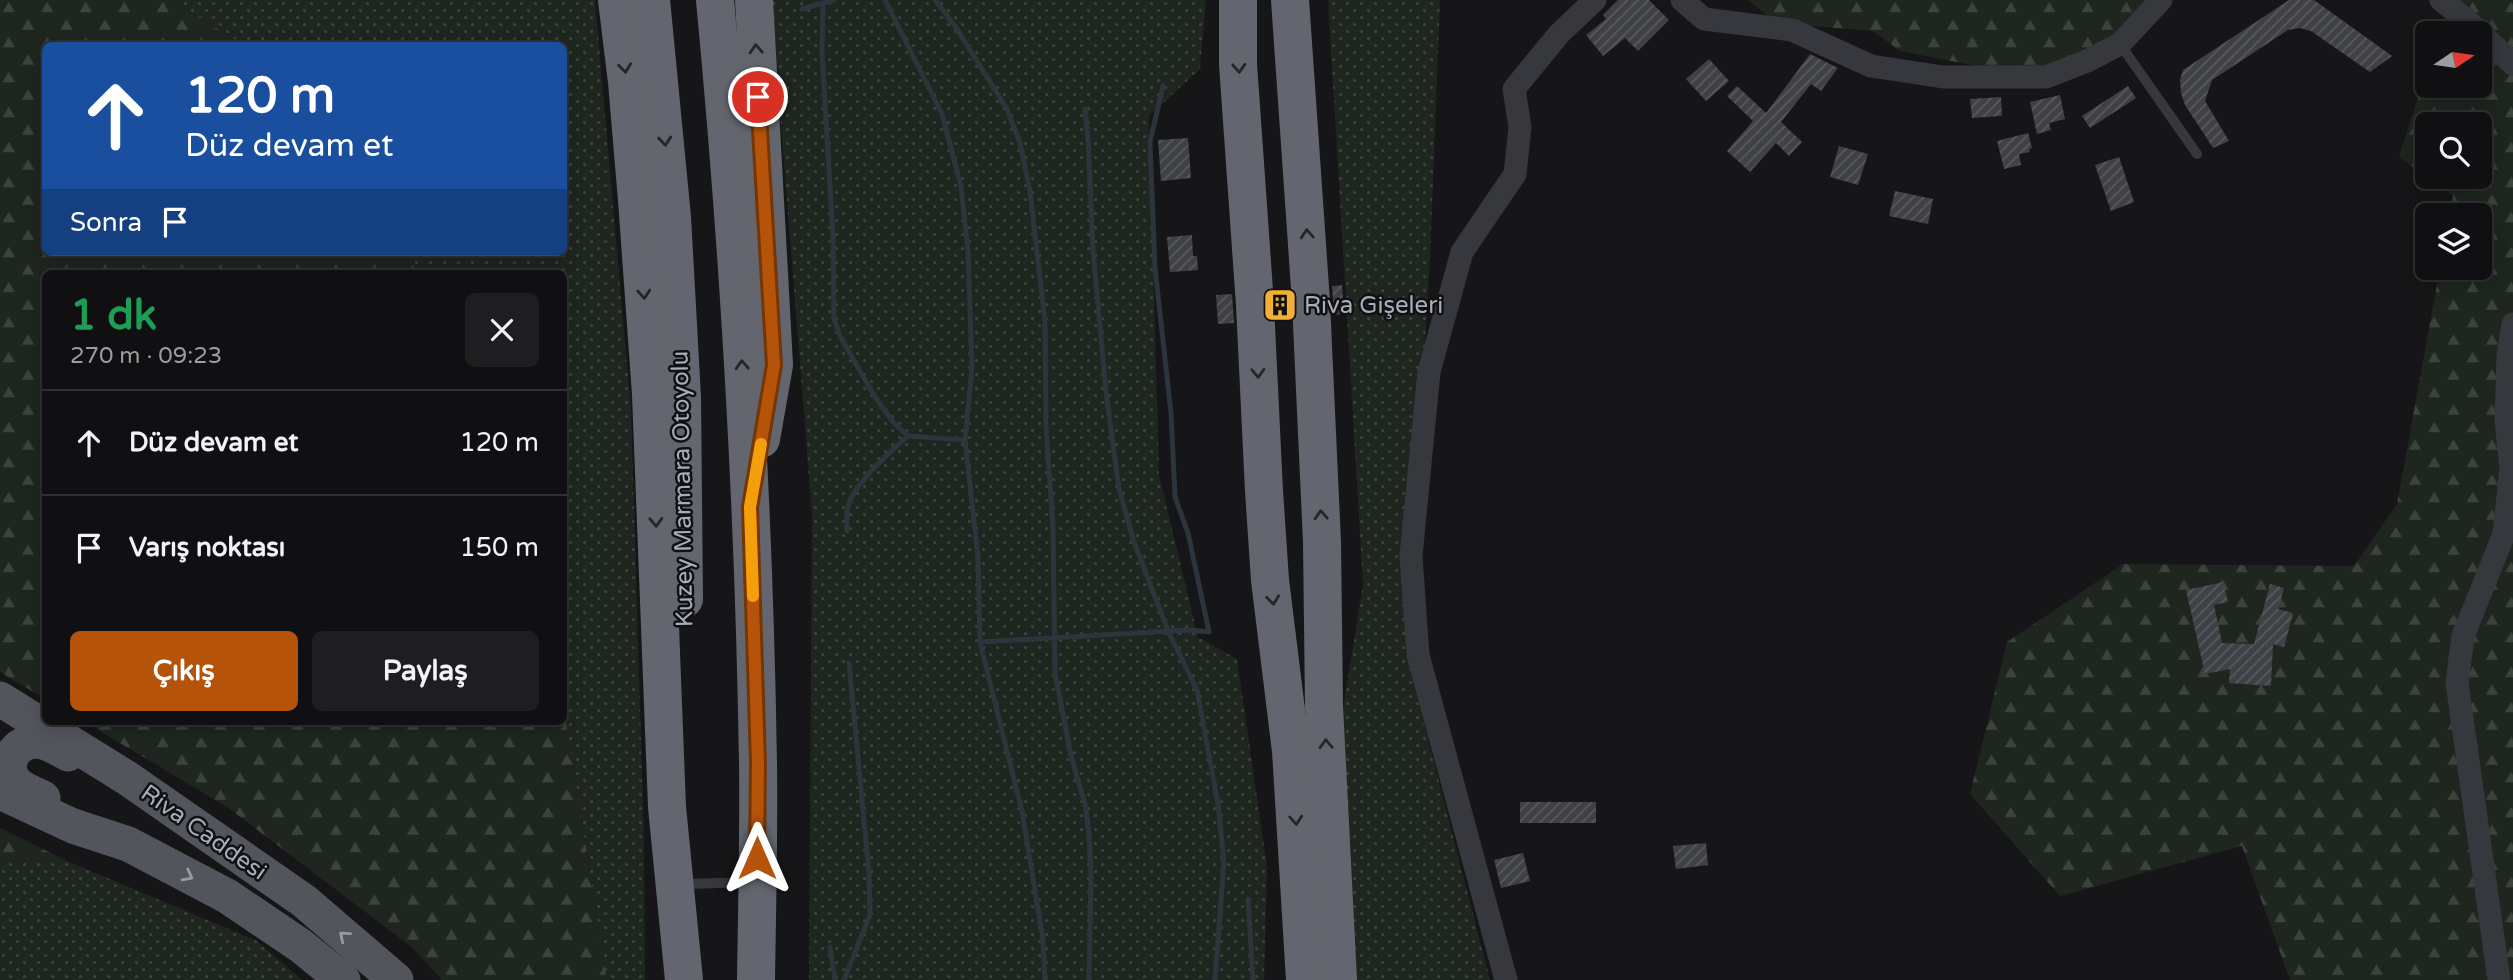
<!DOCTYPE html>
<html lang="tr">
<meta charset="utf-8">
<style>
:root{--surface:#101012;--page:#1e1e20;--text:#f1f3f6;--muted:#9c9d9f;--line:#303032;--accent:#b45309}
body{margin:0;font-family:"Varela Round",sans-serif;background:var(--page);color:var(--text);height:100vh;display:flex;flex-direction:column;font-size:26px;white-space:nowrap}
*{box-sizing:border-box;margin:0}
p{font-size:23px;color:var(--muted)}
.icon{flex:none;width:38px;height:38px;fill:none;stroke:currentColor;stroke-width:2;stroke-linecap:round;stroke-linejoin:round}
.map{position:relative;flex:1;overflow:hidden}
.panel{position:absolute;left:42px;top:270px;width:525px;height:455px;display:flex;flex-direction:column;background:var(--surface);border-radius:10px;box-shadow:0 4px 18px #0003,0 0 0 2px var(--line)}
.panel>*{flex:none}
.hud{position:absolute;left:42px;top:42px;width:525px;height:214px;border-radius:10px;box-shadow:0 4px 18px #0003,0 0 0 2px var(--line);background:#1a4fa0;color:#fff;overflow:hidden}
.needle{width:46px;rotate:77deg}
.tools{position:absolute;left:2415px;top:21px;display:grid;gap:14px}
.tools a{display:grid;place-items:center;width:77px;height:77px;border-radius:10px;background:var(--surface);box-shadow:0 4px 18px #0003,0 0 0 2px var(--line);font-size:35px}
.pin{position:absolute;display:grid;place-items:center;width:60px;height:60px;color:#fff;margin:-30px;border:4px solid #fff;border-radius:50%;box-shadow:0 2px 7px #0007}
.me{position:absolute;width:77px;margin:-38px;rotate:0deg;stroke-linejoin:round;filter:drop-shadow(0 0 5px #0008)}
.turn{display:flex;align-items:center;gap:24px;height:147px;padding:0 28px;font-size:32px}
.turn .icon{width:91px;height:91px;stroke-width:2.5}
.turn b{display:block;font-size:49px;line-height:60px}
.then{display:flex;align-items:center;height:66px;padding:0 28px;background:#0003;gap:14px;font-size:26px}
.round{display:grid;place-items:center;flex:none;width:74px;height:74px;border-radius:10px;background:var(--page)}
.overview{display:flex;align-items:center;justify-content:space-between;height:119px;padding:0 28px}
h1{font-size:42px;font-weight:700;line-height:52px;color:#1e9e55}
.cta{display:flex;gap:14px;margin-top:auto;padding:14px 28px}
.cta a{flex:1;height:80px;border-radius:10px;background:var(--accent);color:#fff;font-size:28px;font-weight:700;line-height:80px;text-align:center}
.cta a+a{background:var(--page);color:var(--text)}
ul{padding:0;list-style:none}
li{display:flex;align-items:center;gap:21px;height:105px;padding:0 28px;border-top:2px solid var(--line)}
li div{flex:1}
li b{display:block;font-size:26px}
li em{font-style:normal}
.map>svg:first-child{display:block}
.grass{fill:url(#grass-dots)}
.forest{fill:url(#forest-firs);fill-rule:evenodd}
.lines{fill:none;stroke-linecap:round;stroke-linejoin:round}
.stream{stroke:#2c353c;stroke-width:5}
.building{fill:url(#building-hatch)}
.service{stroke:#37383d;stroke-width:10}
.minor{stroke:#37383d;stroke-width:23}
.primary{stroke:#53555c;stroke-width:35}
.motorway{stroke:#63666e;stroke-width:38}
.oneway{stroke:#26262a}
.oneway2{stroke:#979ba6}
.route-casing{stroke:#753606;stroke-width:18}
.route{stroke:#b45309;stroke-width:12}
.slow{stroke:#f59e0b;stroke-width:12}
.labels{text-anchor:middle;stroke-width:5;stroke-linejoin:round;paint-order:stroke}
.poi-label{font-size:24px;fill:#a8adb8;stroke:#111113;text-anchor:start}
.street-label{font-size:24px;fill:#a8adb8;stroke:#111113}
</style>
<div class="map">
<svg width="2513" height="980" viewBox="0 0 2513 980">
<defs>
<pattern id="grass-dots" width="8" height="8" patternUnits="userSpaceOnUse" patternTransform="scale(1.75)"><rect width="8" height="8" fill="#1e261f"/><path d="M2 2h.1M6 6h.1" fill="none" stroke="#3c433d" stroke-width="1.8" stroke-linecap="round"/></pattern>
<pattern id="forest-firs" width="22" height="20" patternUnits="userSpaceOnUse" patternTransform="scale(1.75)"><rect width="22" height="20" fill="#1e261f"/><path d="M5 1l3.5 6h-7zM16 11l3.5 6h-7z" fill="#3c433d"/></pattern>
<pattern id="building-hatch" width="6" height="6" patternUnits="userSpaceOnUse" patternTransform="scale(1.75)"><rect width="6" height="6" fill="#404145"/><path d="M-1 1l2-2M0 6l6-6M5 7l2-2" fill="none" stroke="#595a5e"/></pattern>
</defs>
<rect width="100%" height="100%" fill="#161618"/>
<g class="grass">
<polygon points="172,0 595,0 631,411 644,839 645,980 607,980 564,710 564,273 418,273 404,252 564,252 564,46 243,45"/>
<polygon points="771,0 1206,0 1200,69 1149,116 1159,475 1198,637 1237,659 1267,867 1264,980 809,980 812,514"/>
<polygon points="1328,0 1440,0 1430,260 1406,653 1490,980 1355,980 1336,753 1363,584"/>
<polygon points="0,860 67,861 257,941 302,980 0,980"/>
</g>
<g class="forest">
<polygon points="0,0 172,0 243,45 46,46 46,252 404,252 418,273 46,273 45,699 0,672"/>
<polygon points="1748,0 2147,0 2108,39 2062,64 2003,71 1900,51 1873,31 1776,23"/>
<path d="M2451 0H2513V980H2290L2242 846 2060 896 1970 794 2007 642 2123 564 2354 566 2397 504 2440 268H2480V215H2450L2453 196 2399 157 2427 69V86H2480V33H2439ZM2427 124H2480V177H2427Z"/>
<polygon points="564,710 607,980 442,980 413,948 227,807 83,721 564,721"/>
<polygon points="0,828 67,861 0,860"/>
</g>
<g class="lines">
<g class="stream">
<polyline points="885,0 942,114 961,186 968,251 972,368 965,440 978,557 980,642 1022,811 1043,940 1045,980"/>
<polyline points="935,0 955,26 1007,109 1020,143 1030,191 1045,322 1046,427 1053,528 1055,673 1071,756 1085,804 1089,834 1091,877 1089,980"/>
<polyline points="823,4 822,53 833,236 834,319 840,336 873,394 893,422 908,436 965,440"/>
<polyline points="802,9 834,0"/>
<polyline points="1085,109 1088,138 1093,250 1106,392 1119,489 1134,542 1168,631 1197,690 1218,804 1224,861 1215,980"/>
<path d="M847 531C847 523 846 511 849 503 856 483 891 450 908 436"/>
<polyline points="980,642 1189,630 1209,632 1188,533 1175,497 1171,413 1155,268 1150,142 1163,86"/>
<polyline points="1248,899 1253,980"/>
<polyline points="830,947 835,980"/>
<polyline points="844,980 870,915 869,873 849,663"/>
</g>
</g>
<g class="building">
<polygon points="1618,0 1649,0 1669,20 1638,51 1625,38 1603,56 1586,35 1606,19 1603,15"/>
<polygon points="2289,0 2314,0 2392,56 2370,72 2311,31 2300,28 2288,30 2212,80 2205,101 2229,141 2213,148 2185,105 2181,93 2180,80 2183,70"/>
<polygon points="1810,54 1838,68 1821,91 1811,84 1781,122 1802,142 1789,156 1776,143 1750,172 1727,151 1753,121 1727,96 1737,86 1766,113"/>
<polygon points="1709,59 1729,81 1706,101 1686,79"/>
<polygon points="2128,86 2136,98 2090,128 2082,116"/>
<polygon points="2060,95 2065,119 2049,123 2051,130 2037,134 2030,102"/>
<polygon points="2001,97 2002,116 1972,118 1970,99"/>
<polygon points="2028,133 2032,148 2029,149 2030,152 2019,154 2021,165 2004,169 1997,141"/>
<polygon points="1188,138 1191,178 1161,181 1158,140"/>
<polygon points="1839,146 1868,154 1858,185 1830,177"/>
<polygon points="2119,157 2134,202 2111,211 2095,165"/>
<polygon points="1895,191 1933,199 1928,224 1889,216"/>
<polygon points="1192,235 1193,256 1197,256 1198,270 1170,272 1167,237"/>
<polygon points="1342,285 1344,314 1334,315 1332,286"/>
<polygon points="1288,290 1290,318 1278,319 1276,291"/>
<polygon points="1232,294 1234,323 1218,324 1216,295"/>
<polygon points="2223,582 2228,602 2214,605 2222,643 2254,644 2270,584 2284,588 2278,609 2293,613 2284,647 2273,644 2271,686 2229,683 2230,669 2205,674 2186,590"/>
<rect x="1520" y="802" width="76" height="21"/>
<polygon points="1706,843 1708,865 1676,869 1673,846"/>
<polygon points="1523,853 1530,881 1501,888 1494,860"/>
</g>
<g class="lines">
<g class="service">
<polyline points="2120,44 2197,154"/>
<polyline points="688,884 751,882"/>
</g>
<g class="minor">
<polyline points="1682,0 1704,19 1792,30 1871,66 1943,77 2046,77 2087,61 2120,44 2161,0"/>
<polyline points="2441,0 2470,23 2513,64"/>
<polyline points="1506,980 1418,655 1411,556 1429,372 1462,252 1515,174 1520,127 1514,89 1559,34 1595,0"/>
<polyline points="2499,980 2457,683 2463,636 2504,534 2511,468 2506,421 2508,356 2513,324"/>
</g>
<g class="primary">
<polyline points="0,699 127,778 304,901 396,980"/>
<polyline points="0,792 73,826 128,844 227,896 301,946 343,980"/>
<path d="M43 798C34 794 21 789 15 782 0 763 17 740 38 741 48 742 59 749 68 754"/>
</g>
<g class="motorway">
<polyline points="617,0 627,82 637,200 651,394 667,807 684,980"/>
<polyline points="651,0 672,217 682,397 684,599"/>
<path d="M715 0C739 253 754 508 758 763 759 835 757 908 756 980"/>
<polyline points="754,0 774,365 761,439"/>
<polyline points="1238,0 1238,64 1255,305 1264,491 1270,580 1291,751 1305,980"/>
<polyline points="1290,0 1311,302 1322,542 1324,706 1338,980"/>
</g>
</g>
<defs><path id="oneway-chevron" d="M-2-3.5L2.5 0L-2 3.5" fill="none" stroke-width="1.6" stroke-linecap="round" stroke-linejoin="round" transform="scale(1.75)"/></defs>
<g class="oneway">
<use href="#oneway-chevron" transform="translate(756 49) rotate(-93)"/>
<use href="#oneway-chevron" transform="translate(625 68) rotate(83)"/>
<use href="#oneway-chevron" transform="translate(1239 68) rotate(87)"/>
<use href="#oneway-chevron" transform="translate(665 141) rotate(85)"/>
<use href="#oneway-chevron" transform="translate(1307 234) rotate(-94)"/>
<use href="#oneway-chevron" transform="translate(644 294) rotate(86)"/>
<use href="#oneway-chevron" transform="translate(742 365) rotate(-93)"/>
<use href="#oneway-chevron" transform="translate(1258 373) rotate(88)"/>
<use href="#oneway-chevron" transform="translate(1321 515) rotate(-93)"/>
<use href="#oneway-chevron" transform="translate(656 522) rotate(88)"/>
<use href="#oneway-chevron" transform="translate(1273 600) rotate(83)"/>
<use href="#oneway-chevron" transform="translate(1326 744) rotate(-92)"/>
<use href="#oneway-chevron" transform="translate(1296 820) rotate(86)"/>
</g>
<g class="oneway2">
<use href="#oneway-chevron" transform="translate(188 876) rotate(28)"/>
<use href="#oneway-chevron" transform="translate(344 936) rotate(-140)"/>
</g>
<g class="lines">
<defs>
<polyline id="route" points="757,858 758,763 750,507 774,365 758,97"/>
</defs>
<use href="#route" class="route-casing"/>
<use href="#route" class="route"/>
<polyline class="slow" points="753,596 750,507 761,444"/>
</g>
<defs>
<symbol id="building-square" viewBox="-11 -11 22 22"><rect x="-9" y="-9" width="18" height="18" rx="4" fill="#f2b134" stroke="#111113"/><path d="M-4-6H4V6H1V3H-1V6H-4ZM-2.5-4.3h1.7v1.8h-1.7ZM.8-4.3h1.7v1.8H.8ZM-2.5-1h1.7V.8h-1.7ZM.8-1h1.7V.8H.8Z" fill="#111"/></symbol>
</defs>
<g fill-rule="evenodd">
<use href="#building-square" x="1261" y="286" width="38" height="38"/>
</g>
<g class="labels">
<g class="poi-label">
<text x="1304" y="313">Riva Gişeleri</text>
</g>
<g class="street-label">
<text transform="translate(682 489) rotate(-91)" y="8">Kuzey Marmara Otoyolu</text>
<text transform="translate(204 832) rotate(35)" y="8">Riva Caddesi</text>
</g>
</g>
</svg>
<div class="tools">
<a><svg class="needle" viewBox="-14 -14 28 28"><path d="M0-13l5 13h-10z" fill="#e53935"/><path d="M0 13l5-13h-10z" fill="#9c9d9f"/></svg></a>
<a><svg class="icon" aria-label="search" viewBox="0 0 24 24"><circle cx="10" cy="10" r="6"/><path d="M15 15l6 6"/></svg></a>
<a><svg class="icon" aria-label="layers" viewBox="0 0 24 24"><path d="M12 4l9 5-9 5-9-5zM3 14l9 5 9-5"/></svg></a>
</div>
<div class="pin" style="left:758px;top:97px;background:#d93025"><svg class="icon" aria-label="arrive" viewBox="0 0 24 24"><path d="M6 21V4h12l-3 4 3 4H6"/></svg></div>
<svg class="me" style="left:757px;top:858px" viewBox="-20 -20 40 40"><path d="M0-17L14 15 0 8-14 15z" fill="#b45309" stroke="#fff" stroke-width="4"/></svg>
<div class="hud">
<div class="turn"><svg class="icon" aria-label="ahead" viewBox="0 0 24 24"><path d="M12 20V5M6 11l6-6 6 6"/></svg><div><b>120 m</b>Düz devam et</div></div>
<div class="then">Sonra<svg class="icon" aria-label="arrive" viewBox="0 0 24 24"><path d="M6 21V4h12l-3 4 3 4H6"/></svg></div>
</div>
<section class="panel">
<div class="overview"><div><h1>1 dk</h1><p>270 m · 09:23</p></div><a class="round"><svg class="icon" aria-label="close" viewBox="0 0 24 24"><path d="M6 6l12 12M18 6L6 18"/></svg></a></div>
<ul>
<li><svg class="icon" aria-label="ahead" viewBox="0 0 24 24"><path d="M12 20V5M6 11l6-6 6 6"/></svg><div><b>Düz devam et</b></div><em>120 m</em></li>
<li><svg class="icon" aria-label="arrive" viewBox="0 0 24 24"><path d="M6 21V4h12l-3 4 3 4H6"/></svg><div><b>Varış noktası</b></div><em>150 m</em></li>
</ul>
<div class="cta"><a>Çıkış</a><a>Paylaş</a></div>
</section>
</div>
